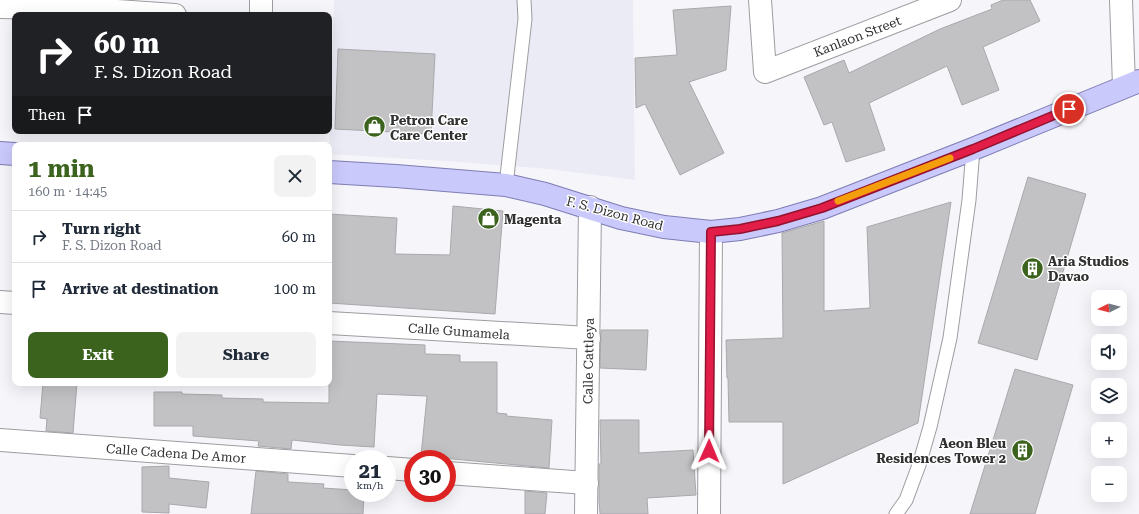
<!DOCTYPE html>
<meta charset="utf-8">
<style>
:root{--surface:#fff;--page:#f2f2f3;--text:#1f2937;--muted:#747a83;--line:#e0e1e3;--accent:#3c631e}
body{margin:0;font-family:"Roboto Serif",serif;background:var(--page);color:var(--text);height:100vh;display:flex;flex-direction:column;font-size:15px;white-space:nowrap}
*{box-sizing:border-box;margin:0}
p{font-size:13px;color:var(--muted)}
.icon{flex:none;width:22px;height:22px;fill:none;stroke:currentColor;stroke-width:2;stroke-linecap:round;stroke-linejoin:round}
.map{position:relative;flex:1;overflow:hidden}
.sheet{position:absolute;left:12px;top:142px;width:320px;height:244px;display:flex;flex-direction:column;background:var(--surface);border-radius:8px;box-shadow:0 4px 16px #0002}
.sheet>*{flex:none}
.guide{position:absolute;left:12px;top:12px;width:320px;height:122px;border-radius:8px;box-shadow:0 4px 16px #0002;background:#202124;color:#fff;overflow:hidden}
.needle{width:26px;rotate:264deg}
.controls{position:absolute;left:1091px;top:290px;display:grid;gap:8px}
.controls a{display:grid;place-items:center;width:36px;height:36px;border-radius:8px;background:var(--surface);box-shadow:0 4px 16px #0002;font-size:20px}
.speed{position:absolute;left:344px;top:450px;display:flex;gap:8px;font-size:20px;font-weight:700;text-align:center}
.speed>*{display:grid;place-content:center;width:52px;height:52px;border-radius:50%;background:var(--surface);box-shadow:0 4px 16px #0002;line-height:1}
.speed small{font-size:10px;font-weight:400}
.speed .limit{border:6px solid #d22;background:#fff;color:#111}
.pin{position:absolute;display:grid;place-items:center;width:34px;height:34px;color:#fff;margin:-17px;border:2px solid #fff;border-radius:50%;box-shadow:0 1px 4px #0007}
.me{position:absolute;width:44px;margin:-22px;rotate:1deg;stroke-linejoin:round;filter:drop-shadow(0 0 3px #0008)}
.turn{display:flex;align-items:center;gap:14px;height:84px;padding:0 16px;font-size:18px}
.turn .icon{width:52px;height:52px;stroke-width:2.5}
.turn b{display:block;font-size:28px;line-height:34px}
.then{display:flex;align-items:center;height:38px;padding:0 16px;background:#0003;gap:8px;font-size:15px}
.round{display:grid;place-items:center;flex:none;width:42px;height:42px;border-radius:8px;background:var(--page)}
.head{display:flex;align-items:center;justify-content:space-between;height:68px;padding:0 16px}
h1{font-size:24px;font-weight:700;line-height:30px;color:var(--accent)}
.cta{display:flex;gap:8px;margin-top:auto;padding:8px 16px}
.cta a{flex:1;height:46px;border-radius:8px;background:var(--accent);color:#fff;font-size:16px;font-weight:700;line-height:46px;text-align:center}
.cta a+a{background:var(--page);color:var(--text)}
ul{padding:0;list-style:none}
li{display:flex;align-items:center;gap:12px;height:52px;padding:0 16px;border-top:1px solid var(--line)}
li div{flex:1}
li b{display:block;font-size:15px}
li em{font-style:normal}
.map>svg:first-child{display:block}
.built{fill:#ebebf6}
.building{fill:#c2c2c5;stroke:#a9a9ad}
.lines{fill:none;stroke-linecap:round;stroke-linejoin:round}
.lane-casing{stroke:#9d9da1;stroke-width:15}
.street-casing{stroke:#9d9da1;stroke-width:24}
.primary-casing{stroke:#7e7cb3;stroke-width:24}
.lane{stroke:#fff;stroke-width:13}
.street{stroke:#fff;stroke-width:22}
.primary{stroke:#cac9fb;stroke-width:22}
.route-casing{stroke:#92132f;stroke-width:10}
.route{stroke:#e11d48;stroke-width:7}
.slow{stroke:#f59e0b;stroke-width:7}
.labels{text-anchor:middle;stroke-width:3;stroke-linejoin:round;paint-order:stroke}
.street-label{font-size:13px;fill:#313132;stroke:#fff}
.poi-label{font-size:13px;font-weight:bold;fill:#313132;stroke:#fff;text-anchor:start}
</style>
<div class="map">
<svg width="1139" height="514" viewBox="0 0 1139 514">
<rect width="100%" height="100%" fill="#f6f6fa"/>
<polygon class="built" points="334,0 633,0 635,180 548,169 459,162 329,154"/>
<g class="building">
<polygon points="1003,0 1030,0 1040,21 983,47 999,90 962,105 947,66 869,103 885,150 846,162 832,122 824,125 804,77 844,60 849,73 940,29 992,9 991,5"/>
<polygon points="731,6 726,70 689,82 724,153 680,175 645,104 636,108 635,58 677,55 673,10"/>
<polygon points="338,49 435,54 431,134 335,129"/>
<polygon points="1028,177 1086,194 1037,360 978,343"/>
<polygon points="951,202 918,423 783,484 783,422 729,422 728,378 727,378 726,340 783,338 782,233 824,221 824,311 870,308 867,227"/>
<polygon points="453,206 503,211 495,314 329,303 329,214 397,218 395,254 450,255"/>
<polygon points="601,330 648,330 646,370 600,368"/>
<polygon points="329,341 425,345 425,354 460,355 460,362 497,362 497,413 507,414 506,416 552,420 549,468 421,456 427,396 377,394 374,447 340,445 292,440 291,449 258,446 259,441 193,436 193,426 154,426 154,392 182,392 182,394 222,395 222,398 263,399 263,402 329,403"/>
<polygon points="1015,369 1073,385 1035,514 970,514"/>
<polygon points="43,383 77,383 73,433 46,431 47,419 40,418"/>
<polygon points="600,420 639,420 639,453 693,450 696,495 647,498 648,514 600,514 599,500 599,464 601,464"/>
<polygon points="169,466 169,478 209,482 206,508 169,504 169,513 142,512 142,467"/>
<polygon points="256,471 288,474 288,482 324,484 323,488 353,490 353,493 364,493 363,514 251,514"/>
<polygon points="525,491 547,493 545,514 525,514"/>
</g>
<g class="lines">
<defs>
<g id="lane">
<polyline points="506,185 525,19 524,0"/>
<polyline points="896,514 906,500 919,465 930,427 950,338 969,200 973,149"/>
</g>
<g id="street">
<polyline points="760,0 765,72 950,0"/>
<polyline points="1121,0 1124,86"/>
<polyline points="0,7 88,9 175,15"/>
<polyline points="261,15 261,0"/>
<polyline points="0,302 15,303"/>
<polyline points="329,323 589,338"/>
<polyline points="0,440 353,466"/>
<polyline points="387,468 413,470"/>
<polyline points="447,473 587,483"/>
<polyline points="586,514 590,207"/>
<polyline points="709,514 711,232"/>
</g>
<g id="primary">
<polyline points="0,153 15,154"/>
<polyline points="329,172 396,176 506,185 545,194 621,218 664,227 711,232 740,229 778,221 822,208 973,149 1139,81"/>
</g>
</defs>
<use href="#lane" class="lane-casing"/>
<use href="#street" class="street-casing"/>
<use href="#primary" class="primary-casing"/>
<use href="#lane" class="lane"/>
<use href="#street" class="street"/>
<use href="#primary" class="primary"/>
</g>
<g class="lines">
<defs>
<polyline id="route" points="709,451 711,232 740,229 778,221 822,208 973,149 1069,109"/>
</defs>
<use href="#route" class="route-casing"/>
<use href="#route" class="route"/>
<polyline class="slow" points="838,201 950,158"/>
</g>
<defs>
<symbol id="shop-disc" viewBox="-11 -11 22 22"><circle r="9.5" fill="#3c631e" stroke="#fff"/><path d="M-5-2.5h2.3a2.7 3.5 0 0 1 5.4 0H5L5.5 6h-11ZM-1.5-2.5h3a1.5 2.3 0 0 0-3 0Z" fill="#fff"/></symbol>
<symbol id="building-disc" viewBox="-11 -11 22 22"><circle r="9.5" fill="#3c631e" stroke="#fff"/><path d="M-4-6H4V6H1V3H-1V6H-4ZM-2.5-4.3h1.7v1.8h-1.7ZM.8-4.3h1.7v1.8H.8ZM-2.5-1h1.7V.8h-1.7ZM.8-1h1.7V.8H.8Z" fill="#fff"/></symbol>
</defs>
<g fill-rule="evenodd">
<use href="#shop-disc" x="362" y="114" width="25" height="25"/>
<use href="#shop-disc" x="476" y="206" width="25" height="25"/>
<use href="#building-disc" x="1020" y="256" width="25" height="25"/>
<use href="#building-disc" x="1010" y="438" width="25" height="25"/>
</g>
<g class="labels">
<g class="street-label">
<text transform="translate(857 36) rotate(-21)" y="5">Kanlaon Street</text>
<text transform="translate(615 213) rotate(15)" y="5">F. S. Dizon Road</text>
<text transform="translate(459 331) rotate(4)" y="5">Calle Gumamela</text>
<text transform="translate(588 361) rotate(-89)" y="5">Calle Cattleya</text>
<text transform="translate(176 453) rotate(4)" y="5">Calle Cadena De Amor</text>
</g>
<g class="poi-label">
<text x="390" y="125">Petron Care<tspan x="390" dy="15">Care Center</tspan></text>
<text x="504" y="224">Magenta</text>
<text x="1048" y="266">Aria Studios<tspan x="1048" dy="15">Davao</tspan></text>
<text x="1006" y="448" text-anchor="end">Aeon Bleu<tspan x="1006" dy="15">Residences Tower 2</tspan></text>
</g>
</g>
</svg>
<div class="controls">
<a><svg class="needle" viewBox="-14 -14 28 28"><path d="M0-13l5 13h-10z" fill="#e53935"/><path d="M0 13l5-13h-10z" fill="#747a83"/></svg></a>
<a><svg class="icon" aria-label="sound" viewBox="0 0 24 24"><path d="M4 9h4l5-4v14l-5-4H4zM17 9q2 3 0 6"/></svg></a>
<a><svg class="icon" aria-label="layers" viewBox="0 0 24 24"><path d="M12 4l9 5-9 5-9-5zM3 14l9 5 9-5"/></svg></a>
<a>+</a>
<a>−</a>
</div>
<div class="speed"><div>21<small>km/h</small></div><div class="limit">30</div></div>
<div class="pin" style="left:1069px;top:109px;background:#d93025"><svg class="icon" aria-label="arrive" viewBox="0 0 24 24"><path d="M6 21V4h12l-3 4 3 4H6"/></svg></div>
<svg class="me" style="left:709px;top:451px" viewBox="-20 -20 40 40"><path d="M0-17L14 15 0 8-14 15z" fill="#e11d48" stroke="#fff" stroke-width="4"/></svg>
<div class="guide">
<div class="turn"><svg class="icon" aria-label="right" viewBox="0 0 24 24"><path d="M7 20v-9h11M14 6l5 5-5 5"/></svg><div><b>60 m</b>F. S. Dizon Road</div></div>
<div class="then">Then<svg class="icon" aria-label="arrive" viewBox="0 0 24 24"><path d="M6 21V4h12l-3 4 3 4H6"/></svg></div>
</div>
<section class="sheet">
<div class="head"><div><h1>1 min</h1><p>160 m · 14:45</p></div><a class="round"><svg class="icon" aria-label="close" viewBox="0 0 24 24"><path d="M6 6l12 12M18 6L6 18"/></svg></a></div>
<ul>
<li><svg class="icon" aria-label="right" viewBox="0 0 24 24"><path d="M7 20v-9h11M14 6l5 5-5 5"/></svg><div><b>Turn right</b><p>F. S. Dizon Road</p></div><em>60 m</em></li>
<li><svg class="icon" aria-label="arrive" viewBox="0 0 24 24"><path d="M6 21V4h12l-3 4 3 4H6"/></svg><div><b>Arrive at destination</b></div><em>100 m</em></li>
</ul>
<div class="cta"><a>Exit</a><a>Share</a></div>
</section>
</div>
